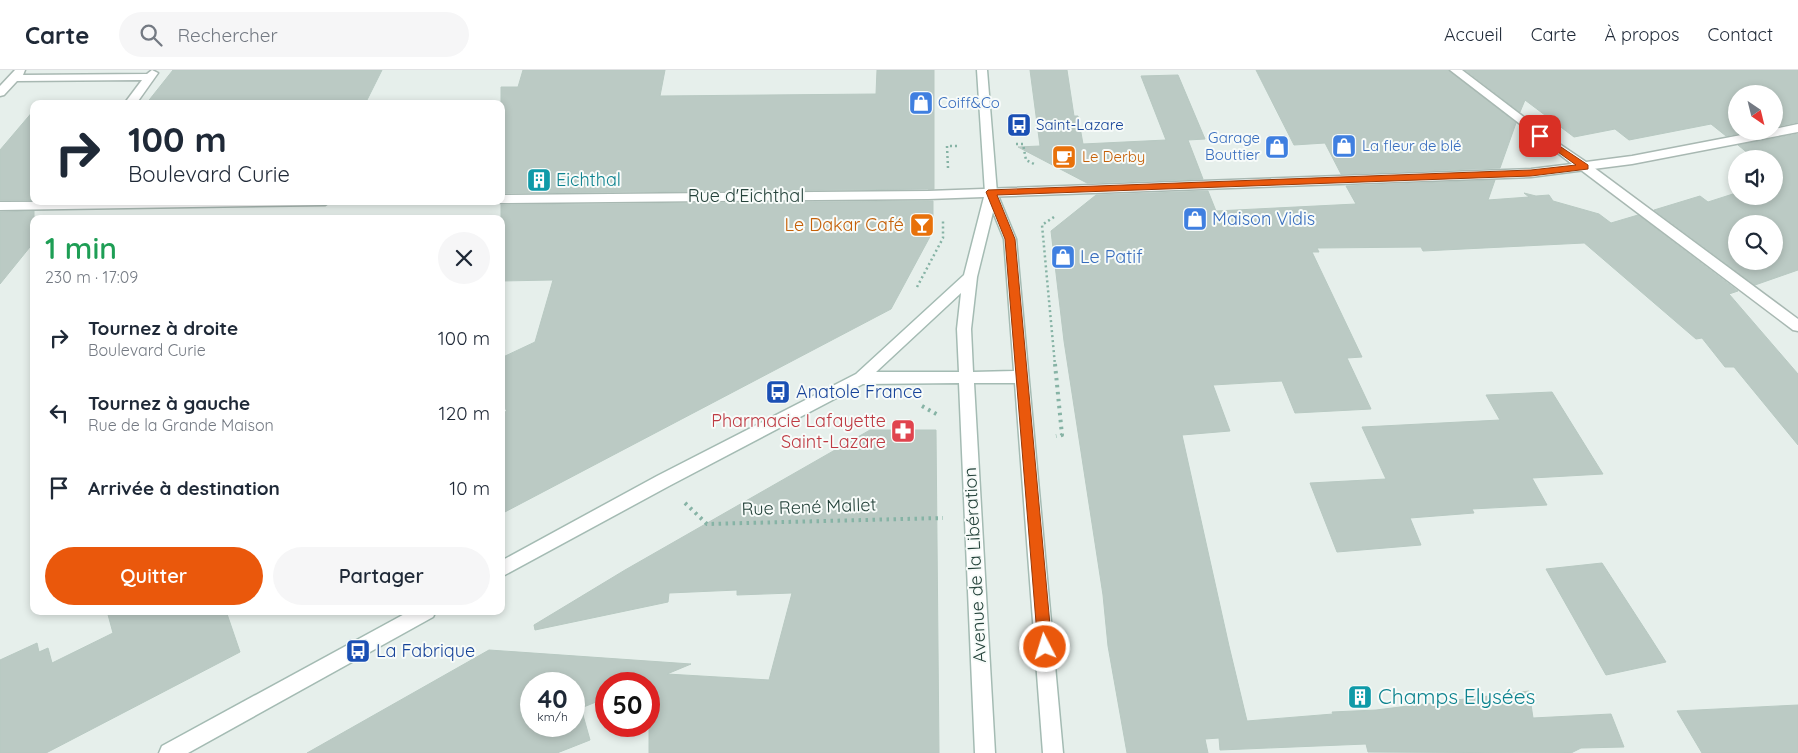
<!DOCTYPE html>
<html lang="fr">
<meta charset="utf-8">
<style>
:root{--surface:#fff;--page:#f6f6f7;--text:#1f2937;--muted:#747a83;--line:#e0e1e3;--accent:#ea580c}
body{margin:0;font-family:Quicksand,sans-serif;background:var(--page);color:var(--text);height:100vh;display:flex;flex-direction:column;font-size:19px;white-space:nowrap}
*{box-sizing:border-box;margin:0}
p{font-size:16px;color:var(--muted)}
.icon{flex:none;width:28px;height:28px;fill:none;stroke:currentColor;stroke-width:2;stroke-linecap:round;stroke-linejoin:round}
.map{position:relative;flex:1;overflow:hidden}
.drawer{position:absolute;left:30px;top:145px;width:475px;height:400px;display:flex;flex-direction:column;background:var(--surface);border-radius:10px;box-shadow:0 2px 8px #0003}
.drawer>*{flex:none}
.hud{position:absolute;left:30px;top:30px;width:475px;height:105px;border-radius:10px;box-shadow:0 2px 8px #0003;background:#fff;color:var(--text);overflow:hidden}
.needle{width:32px;rotate:145deg}
.tools{position:absolute;left:1728px;top:15px;display:grid;gap:10px}
.tools a{display:grid;place-items:center;width:55px;height:55px;border-radius:50%;background:var(--surface);box-shadow:0 2px 8px #0003;font-size:25px}
.speed{position:absolute;left:520px;top:602px;display:flex;gap:10px;font-size:25px;font-weight:700;text-align:center}
.speed>*{display:grid;place-content:center;width:65px;height:65px;border-radius:50%;background:var(--surface);box-shadow:0 2px 8px #0003;line-height:1}
.speed small{font-size:12px;font-weight:400}
.speed .limit{border:8px solid #d22;background:#fff;color:#111}
.pin{position:absolute;display:grid;place-items:center;width:42px;height:42px;color:#fff;margin:-21px;border-radius:10px;box-shadow:0 2px 8px #0006}
.me{position:absolute;width:55px;margin:-28px;rotate:355deg;stroke-linejoin:round;filter:drop-shadow(0 0 4px #0008)}
.turn{display:flex;align-items:center;gap:18px;height:105px;padding:0 15px;font-size:22px}
.turn .icon{width:65px;height:65px;stroke-width:2.5}
.turn b{display:block;font-size:35px;line-height:42px}
.round{display:grid;place-items:center;flex:none;width:52px;height:52px;border-radius:26px;background:var(--page)}
.summary{display:flex;align-items:center;justify-content:space-between;height:85px;padding:0 15px}
h1{font-size:30px;font-weight:600;line-height:38px;color:#1e9e55}
.cta{display:flex;gap:10px;margin-top:auto;padding:10px 15px}
.cta a{flex:1;height:58px;border-radius:30px;background:var(--accent);color:#fff;font-size:20px;font-weight:600;line-height:58px;text-align:center}
.cta a+a{background:var(--page);color:var(--text)}
ul{padding:0;list-style:none}
li{display:flex;align-items:center;gap:15px;height:75px;padding:0 15px}
li div{flex:1}
li b{display:block;font-size:19px}
li em{font-style:normal}
header{display:flex;align-items:center;gap:30px;box-sizing:border-box;height:70px;padding:0 25px;background:var(--surface);border-bottom:1px solid var(--line)}
header strong{font-size:24px}
nav{display:flex;gap:28px;margin-inline-start:auto;font-size:18px}
.search{width:350px;height:45px;background:var(--page);display:flex;align-items:center;gap:12px;box-sizing:border-box;padding:0 18px;border-radius:28px;color:var(--muted);font-size:19px}
.map>svg:first-child{display:block}
.building{fill:#bbcac4;stroke:#b8c9c2;fill-rule:evenodd}
.lines{fill:none;stroke-linecap:round;stroke-linejoin:round}
.minor-casing{stroke:#a8b8b2;stroke-width:3}
.tertiary-casing{stroke:#a8b8b2;stroke-width:3}
.secondary-casing{stroke:#a4bbb3;stroke-width:3}
.path-far1{stroke:#86b3a5;stroke-width:2.5;stroke-dasharray:2 3;stroke-linecap:butt}
.path{stroke:#86b3a5;stroke-width:4;stroke-dasharray:2.5 4.5;stroke-linecap:butt}
.minor{fill:#fff;fill-rule:evenodd}
.tertiary{fill:#fff;fill-rule:evenodd}
.secondary{fill:#fff;fill-rule:evenodd}
.route{fill:#ea580c;stroke:#983908}
.labels{text-anchor:middle;stroke-width:4;stroke-linejoin:round;paint-order:stroke}
.far-shop-label{font-size:15px;fill:#366cbe;stroke:#f7fbf9;text-anchor:start}
.far-transit-label{font-size:15px;fill:#164399;stroke:#f7fbf9;text-anchor:start}
.far-food-label{font-size:15px;fill:#c56008;stroke:#f7fbf9;text-anchor:start}
.culture-label{font-size:18px;fill:#0d838f;stroke:#f7fbf9;text-anchor:start}
.street-label{font-size:18px;fill:#24423a;stroke:#f7fbf9}
.shop-label{font-size:18px;fill:#366cbe;stroke:#f7fbf9;text-anchor:start}
.food-label{font-size:18px;fill:#c56008;stroke:#f7fbf9;text-anchor:end}
.transit-label{font-size:18px;fill:#164399;stroke:#f7fbf9;text-anchor:start}
.health-label{font-size:18px;fill:#be3a42;stroke:#f7fbf9;text-anchor:end}
.near-culture-label{font-size:21px;fill:#0d838f;stroke:#f7fbf9;text-anchor:start}
</style>
<header>
<strong>Carte</strong>
<div class="search"><svg class="icon" aria-label="search" viewBox="0 0 24 24"><circle cx="10" cy="10" r="6"/><path d="M15 15l6 6"/></svg>Rechercher</div>
<nav><a>Accueil</a><a>Carte</a><a>À propos</a><a>Contact</a></nav>
</header>
<div class="map">
<svg width="1798" height="683" viewBox="0 0 1798 683">
<rect width="100%" height="100%" fill="#e6efeb"/>
<g class="building">
<polygon points="173,0 382,0 365,34 329,34 330,32 146,34"/>
<polygon points="523,0 665,0 660,26 876,24 877,0 934,0 934,119 501,123 501,17 518,17"/>
<polygon points="1030,0 1067,0 1074,46 1078,46 1083,74 1166,70 1141,6 1178,5 1205,69 1188,70 1203,109 1087,113 1018,77 1040,76"/>
<polygon points="1256,0 1448,0 1516,53 1500,98 1341,104 1325,73 1294,75"/>
<polygon points="1465,0 1798,0 1798,52 1774,57 1774,24 1736,24 1736,61 1751,61 1726,66 1711,54 1629,70 1615,59 1574,67 1525,30 1520,42"/>
<polygon points="34,40 34,130 0,130 0,80"/>
<path d="M1798 64V200L1755 215 1654 140 1700 126 1708 132 1736 123V126H1774V112L1782 110 1774 103V89H1755L1738 75ZM1736 154H1774V191H1736Z"/>
<polygon points="1495,110 1488,130 1529,127 1524,123 1536,126 1549,125 1553,131 1599,144 1611,153 1638,145 1738,221 1729,224 1798,304 1798,375 1734,297 1725,297 1702,268 1696,269 1582,171 1584,173 1423,181 1421,177 1317,178 1319,182 1312,182 1362,287 1347,288 1371,339 1295,343 1282,311 1213,315 1230,361 1182,365 1229,576 1247,651 1333,644 1332,642 1376,640 1529,621 1533,648 1611,644 1624,677 1581,678 1571,683 1368,682 1366,674 1220,680 1219,668 1205,669 1208,683 1127,683 1108,576 1103,525 1064,271 1051,161 1096,125 1208,121 1216,141 1356,134 1346,116"/>
<polygon points="933,131 933,161 891,239 501,444 501,344 507,341 501,333 501,288 535,272 553,210 501,211 501,135"/>
<polygon points="34,141 34,172 0,214 0,142"/>
<polygon points="1552,322 1603,404 1532,408 1547,435 1472,439 1474,443 1410,448 1421,475 1337,482 1310,413 1386,409 1362,357 1500,350 1486,325"/>
<path d="M870 360H936L939 683H649V611L642 614H606V628L581 638 590 670 557 683H307L489 580 691 594 667 604 769 610 792 523 737 525V520L669 523 668 532 535 560 534 555 625 500ZM531 614H574V656H531Z"/>
<polygon points="1602,493 1650,567 1666,592 1606,605 1546,499"/>
<polygon points="107,541 226,541 240,582 46,683 0,683 0,590 37,573 39,582 48,578 52,593 113,563"/>
<polygon points="1798,635 1798,683 1702,683 1677,641"/>
</g>
<g class="lines">
<defs>
<g id="minor">
<polygon points="15,0 25,0 23,5 147,4 152,0 158,3 136,34 124,34 142,10 17,11 4,25 0,26 0,16"/>
<polygon points="1585,93 1589,94 1798,249 1798,261 1793,260 1581,100 1579,97"/>
</g>
<g id="tertiary">
<polygon points="1450,0 1462,0 1558,73 1586,92 1632,86 1762,61 1774,61 1774,59 1798,54 1798,62 1632,94 1531,107 928,129 501,133 496,131 501,131 501,125 928,121 1531,99 1572,94"/>
<polygon points="331,131 325,135 0,140 0,132"/>
</g>
<g id="secondary">
<path d="M977 0H987L997 123 1016 169 1063 683H1043L1015 313H974L995 683H975L959 313 863 314 669 416 501 507V491L657 406 856 304 964 205 985 123ZM993 142 1004 169 1014 301 973 302 971 259 977 207ZM961 223 957 259 959 302H876Z"/>
<polygon points="410,541 436,541 433,547 188,683 159,683 162,676"/>
</g>
</defs>
<use href="#minor" class="minor-casing"/>
<use href="#tertiary" class="tertiary-casing"/>
<use href="#secondary" class="secondary-casing"/>
<g class="path-far1">
<polyline points="1016,74 1023,74 1026,90 1034,94"/>
<polyline points="948,98 947,76 959,76"/>
<polyline points="1054,147 1042,155 1055,295"/>
<polyline points="917,217 943,168 943,150"/>
</g>
<g class="path">
<polyline points="1055,294 1062,365 1056,366"/>
<polyline points="922,336 938,345"/>
<polyline points="685,433 707,454 943,448"/>
</g>
<use href="#minor" class="minor"/>
<use href="#tertiary" class="tertiary"/>
<use href="#secondary" class="secondary"/>
</g>
<polygon class="route" points="1540,63 1588,95 1588,99 1531,106 997,125 1015,169 1052,577 1050,581 1045,583 1040,581 1038,577 1005,169 986,122 988,120 1531,100 1576,95 1537,67 1535,66"/>
<defs>
<symbol id="shop-square" viewBox="-11 -11 22 22"><rect x="-9" y="-9" width="18" height="18" rx="4" fill="#3f7fe0" stroke="#f7fbf9"/><path d="M-5-2.5h2.3a2.7 3.5 0 0 1 5.4 0H5L5.5 6h-11ZM-1.5-2.5h3a1.5 2.3 0 0 0-3 0Z" fill="#fff"/></symbol>
<symbol id="bus-square" viewBox="-11 -11 22 22"><rect x="-9" y="-9" width="18" height="18" rx="4" fill="#1a4fb4" stroke="#f7fbf9"/><path d="M-5-6H5V4H4V6H2V4H-2V6H-4V4H-5ZM-3.5-4V0h7V-4ZM-3.5 1.2v1.5H-2V1.2ZM2 1.2v1.5H3.5V1.2Z" fill="#fff"/></symbol>
<symbol id="cafe-square" viewBox="-11 -11 22 22"><rect x="-9" y="-9" width="18" height="18" rx="4" fill="#e8710a" stroke="#f7fbf9"/><path d="M-5.5-4.5H6V0H3Q3 3.5 0 3.5H-2.5Q-5.5 3.5-5.5 0ZM3-3.2v2h1.7v-2ZM-6 4.5H4V6H-6Z" fill="#fff"/></symbol>
<symbol id="building-square" viewBox="-11 -11 22 22"><rect x="-9" y="-9" width="18" height="18" rx="4" fill="#0f9aa8" stroke="#f7fbf9"/><path d="M-4-6H4V6H1V3H-1V6H-4ZM-2.5-4.3h1.7v1.8h-1.7ZM.8-4.3h1.7v1.8H.8ZM-2.5-1h1.7V.8h-1.7ZM.8-1h1.7V.8H.8Z" fill="#fff"/></symbol>
<symbol id="bar-square" viewBox="-11 -11 22 22"><rect x="-9" y="-9" width="18" height="18" rx="4" fill="#e8710a" stroke="#f7fbf9"/><path d="M-6-5H6L.8 .8V4.5H3.5V6h-7V4.5H-.8V.8Z" fill="#fff"/></symbol>
<symbol id="pharmacy-square" viewBox="-11 -11 22 22"><rect x="-9" y="-9" width="18" height="18" rx="4" fill="#e0444e" stroke="#f7fbf9"/><path d="M-2-6h4v4h4v4h-4v4h-4v-4h-4v-4h4Z" fill="#fff"/></symbol>
</defs>
<g fill-rule="evenodd">
<use href="#shop-square" x="907" y="19" width="28" height="28"/>
<use href="#bus-square" x="1005" y="41" width="28" height="28"/>
<use href="#shop-square" x="1330" y="62" width="28" height="28"/>
<use href="#shop-square" x="1263" y="63" width="28" height="28"/>
<use href="#cafe-square" x="1050" y="73" width="28" height="28"/>
<use href="#building-square" x="525" y="96" width="28" height="28"/>
<use href="#shop-square" x="1181" y="135" width="28" height="28"/>
<use href="#bar-square" x="908" y="141" width="28" height="28"/>
<use href="#shop-square" x="1049" y="173" width="28" height="28"/>
<use href="#bus-square" x="764" y="308" width="28" height="28"/>
<use href="#pharmacy-square" x="889" y="347" width="28" height="28"/>
<use href="#bus-square" x="344" y="567" width="28" height="28"/>
<use href="#building-square" x="1346" y="613" width="28" height="28"/>
</g>
<g class="labels">
<g class="far-shop-label">
<text x="938" y="38">Coiff&amp;Co</text>
<text x="1260" y="73" text-anchor="end">Garage<tspan x="1260" dy="17">Bouttier</tspan></text>
<text x="1362" y="81">La fleur de blé</text>
</g>
<g class="far-transit-label">
<text x="1036" y="60">Saint-Lazare</text>
</g>
<g class="far-food-label">
<text x="1082" y="92">Le Derby</text>
</g>
<g class="culture-label">
<text x="556" y="116">Eichthal</text>
</g>
<g class="street-label">
<text x="746" y="132">Rue d'Eichthal</text>
<text transform="translate(809 437) rotate(-2)" y="6">Rue René Mallet</text>
<text transform="translate(975 495) rotate(-93)" y="6">Avenue de la Libération</text>
</g>
<g class="shop-label">
<text x="1212" y="155">Maison Vidis</text>
<text x="1080" y="193">Le Patif</text>
</g>
<g class="food-label">
<text x="904" y="161">Le Dakar Café</text>
</g>
<g class="transit-label">
<text x="796" y="328">Anatole France</text>
<text x="376" y="587">La Fabrique</text>
</g>
<g class="health-label">
<text x="886" y="357">Pharmacie Lafayette<tspan x="886" dy="21">Saint-Lazare</tspan></text>
</g>
<g class="near-culture-label">
<text x="1378" y="634">Champs Elysées</text>
</g>
</g>
</svg>
<div class="tools">
<a><svg class="needle" viewBox="-14 -14 28 28"><path d="M0-13l5 13h-10z" fill="#e53935"/><path d="M0 13l5-13h-10z" fill="#747a83"/></svg></a>
<a><svg class="icon" aria-label="sound" viewBox="0 0 24 24"><path d="M4 9h4l5-4v14l-5-4H4zM17 9q2 3 0 6"/></svg></a>
<a><svg class="icon" aria-label="search" viewBox="0 0 24 24"><circle cx="10" cy="10" r="6"/><path d="M15 15l6 6"/></svg></a>
</div>
<div class="speed"><div>40<small>km/h</small></div><div class="limit">50</div></div>
<div class="pin" style="left:1540px;top:66px;background:#d93025"><svg class="icon" aria-label="arrive" viewBox="0 0 24 24"><path d="M6 21V4h12l-3 4 3 4H6"/></svg></div>
<svg class="me" style="left:1045px;top:577px" viewBox="-20 -20 40 40"><circle r="17" fill="#ea580c" stroke="#fff" stroke-width="3"/><path d="M0-11L8 9 0 5-8 9z" fill="#fff"/></svg>
<div class="hud">
<div class="turn"><svg class="icon" aria-label="right" viewBox="0 0 24 24"><path d="M7 20v-9h11M14 6l5 5-5 5"/></svg><div><b>100 m</b>Boulevard Curie</div></div>
</div>
<section class="drawer">
<div class="summary"><div><h1>1 min</h1><p>230 m · 17:09</p></div><a class="round"><svg class="icon" aria-label="close" viewBox="0 0 24 24"><path d="M6 6l12 12M18 6L6 18"/></svg></a></div>
<ul>
<li><svg class="icon" aria-label="right" viewBox="0 0 24 24"><path d="M7 20v-9h11M14 6l5 5-5 5"/></svg><div><b>Tournez à droite</b><p>Boulevard Curie</p></div><em>100 m</em></li>
<li><svg class="icon" aria-label="left" viewBox="0 0 24 24"><path d="M17 20v-9H6M10 6l-5 5 5 5"/></svg><div><b>Tournez à gauche</b><p>Rue de la Grande Maison</p></div><em>120 m</em></li>
<li><svg class="icon" aria-label="arrive" viewBox="0 0 24 24"><path d="M6 21V4h12l-3 4 3 4H6"/></svg><div><b>Arrivée à destination</b></div><em>10 m</em></li>
</ul>
<div class="cta"><a>Quitter</a><a>Partager</a></div>
</section>
</div>
